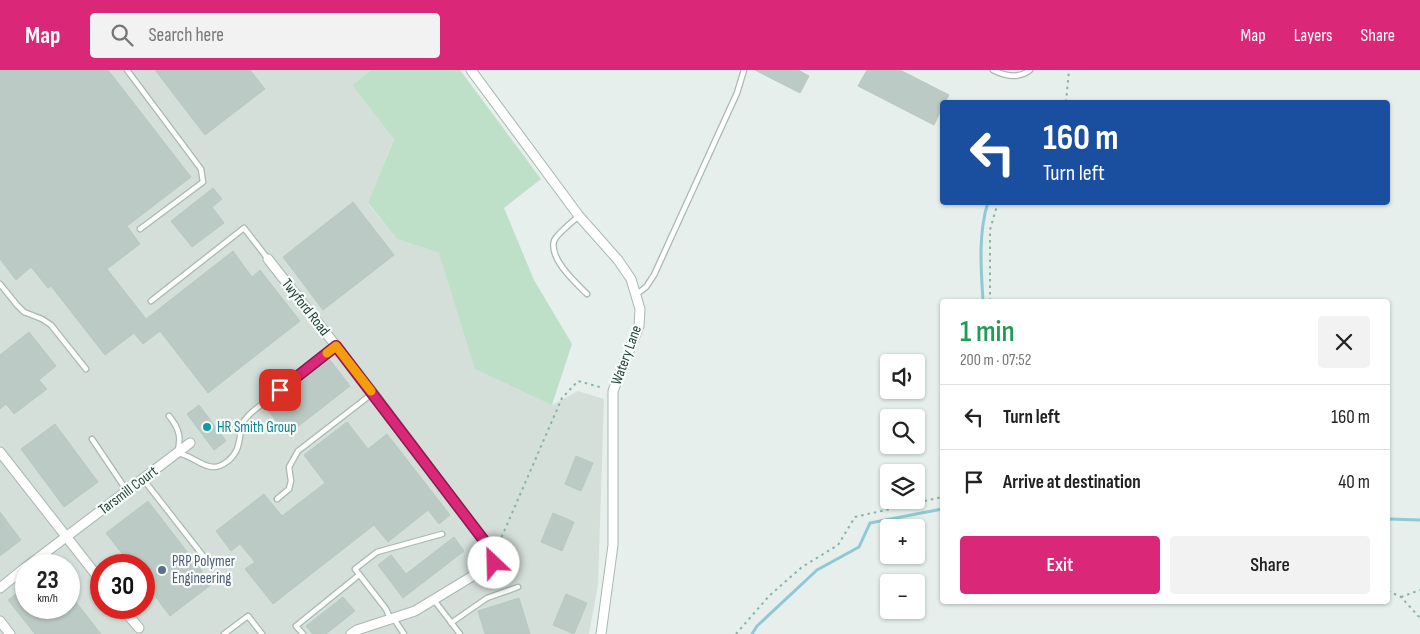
<!DOCTYPE html>
<meta charset="utf-8">
<style>
:root{--surface:#fff;--page:#f2f2f2;--text:#222;--muted:#767676;--line:#e0e0e0;--accent:#db2777}
body{margin:0;font-family:"Sofia Sans Condensed",sans-serif;background:var(--page);color:var(--text);height:100vh;display:flex;flex-direction:column;font-size:19px;white-space:nowrap}
*{box-sizing:border-box;margin:0}
p{font-size:16px;color:var(--muted)}
.icon{flex:none;width:28px;height:28px;fill:none;stroke:currentColor;stroke-width:2;stroke-linecap:round;stroke-linejoin:round}
.map{position:relative;flex:1;overflow:hidden}
.panel{position:absolute;left:940px;top:229px;width:450px;height:305px;display:flex;flex-direction:column;background:var(--surface);border-radius:5px;box-shadow:0 1px 4px #0004}
.panel>*{flex:none}
.top-card{position:absolute;left:940px;top:30px;width:450px;height:105px;border-radius:5px;box-shadow:0 1px 4px #0004;background:#1a4fa0;color:#fff;overflow:hidden}
.controls{position:absolute;left:880px;top:284px;display:grid;gap:10px}
.controls a{display:grid;place-items:center;width:45px;height:45px;border-radius:5px;background:var(--surface);box-shadow:0 1px 4px #0004;font-size:25px}
.speed{position:absolute;left:15px;top:484px;display:flex;gap:10px;font-size:25px;font-weight:700;text-align:center}
.speed>*{display:grid;place-content:center;width:65px;height:65px;border-radius:50%;background:var(--surface);box-shadow:0 1px 4px #0004;line-height:1}
.speed small{font-size:12px;font-weight:400}
.speed .limit{border:8px solid #d22;background:#fff;color:#111}
.pin{position:absolute;display:grid;place-items:center;width:42px;height:42px;color:#fff;margin:-21px;border-radius:10px;box-shadow:0 2px 8px #0006}
.me{position:absolute;width:55px;margin:-28px;rotate:336deg;stroke-linejoin:round;filter:drop-shadow(0 0 4px #0008)}
.turn{display:flex;align-items:center;gap:18px;height:105px;padding:0 20px;font-size:22px}
.turn .icon{width:65px;height:65px;stroke-width:2.5}
.turn b{display:block;font-size:35px;line-height:42px}
.round{display:grid;place-items:center;flex:none;width:52px;height:52px;border-radius:5px;background:var(--page)}
.head{display:flex;align-items:center;justify-content:space-between;height:85px;padding:0 20px}
h1{font-size:30px;font-weight:600;line-height:38px;color:#1e9e55}
.primary-button{display:flex;gap:10px;margin-top:auto;padding:10px 20px}
.primary-button a{flex:1;height:58px;border-radius:5px;background:var(--accent);color:#fff;font-size:20px;font-weight:600;line-height:58px;text-align:center}
.primary-button a+a{background:var(--page);color:var(--text)}
ul{padding:0;list-style:none}
li{display:flex;align-items:center;gap:15px;height:65px;padding:0 20px;border-top:1px solid var(--line)}
li div{flex:1}
li b{display:block;font-size:19px}
li em{font-style:normal}
header{display:flex;align-items:center;gap:30px;box-sizing:border-box;height:70px;padding:0 25px;background:var(--accent);color:#fff}
header strong{font-size:24px}
nav{display:flex;gap:28px;margin-inline-start:auto;font-size:18px}
.search{width:350px;height:45px;background:var(--page);display:flex;align-items:center;gap:12px;box-sizing:border-box;padding:0 18px;border-radius:5px;color:var(--muted);font-size:19px}
.map>svg:first-child{display:block}
.built{fill:#d4dfda;fill-rule:evenodd}
.green{fill:#bfe0c8}
.lines{fill:none;stroke-linecap:round;stroke-linejoin:round}
.stream{stroke:#8ec9d4;stroke-width:3}
.building{fill:#bbcac4;stroke:#b8c9c2}
.lane-casing{stroke:#a8b8b2;stroke-width:7}
.street-casing{stroke:#a8b8b2;stroke-width:11}
.path{stroke:#86b3a5;stroke-width:2;stroke-dasharray:2.5 4;stroke-linecap:butt}
.lane{stroke:#fff;stroke-width:4.5}
.street{stroke:#fff;stroke-width:9}
.route-casing{stroke:#8e194d;stroke-width:12}
.route{stroke:#db2777;stroke-width:9}
.slow{stroke:#f59e0b;stroke-width:9}
.culture-dot{fill:#0f9aa8;stroke:#f7fbf9;stroke-width:2}
.service-dot{fill:#5c6f8a;stroke:#f7fbf9;stroke-width:2}
.labels{text-anchor:middle;stroke-width:4.5;stroke-linejoin:round;paint-order:stroke}
.street-label{font-size:15px;fill:#24423a;stroke:#f7fbf9}
.culture-label{font-size:15px;fill:#0d838f;stroke:#f7fbf9;text-anchor:start}
.service-label{font-size:15px;fill:#4e5e75;stroke:#f7fbf9;text-anchor:start}
</style>
<header>
<strong>Map</strong>
<div class="search"><svg class="icon" aria-label="search" viewBox="0 0 24 24"><circle cx="10" cy="10" r="6"/><path d="M15 15l6 6"/></svg>Search here</div>
<nav><a>Map</a><a>Layers</a><a>Share</a></nav>
</header>
<div class="map">
<svg width="1420" height="564" viewBox="0 0 1420 564">
<rect width="100%" height="100%" fill="#e6efeb"/>
<path class="built" d="M0 0H371L352 15 394 68 368 134 397 169 439 183 552 335 578 321 604 329 598 515 589 564H0ZM26 495H69V538H26ZM101 495H144V538H101Z"/>
<polygon class="green" points="371,0 460,0 541,109 504,138 534,210 572,274 552,335 475,299 439,183 397,169 368,133 394,69 352,15"/>
<g class="lines">
<g class="stream">
<path d="M983 231C981 199 978 164 988 132"/>
<polyline points="1388,449 1420,450"/>
<polyline points="752,564 757,556 817,500 859,477 870,453 942,439"/>
</g>
</g>
<g class="building">
<polygon points="0,0 108,0 191,107 127,156 140,174 107,199 146,249 233,181 252,207 260,200 300,251 208,323 160,261 143,274 134,263 105,285 51,216 48,218 31,197 16,210 0,189"/>
<polygon points="155,0 250,0 265,19 205,65"/>
<polygon points="755,0 798,0 809,6 800,23"/>
<polygon points="867,0 900,0 949,25 945,32 942,32 942,38 934,55 858,16"/>
<polygon points="213,118 222,129 212,137 224,153 192,177 171,151"/>
<polygon points="353,132 394,185 323,240 283,187"/>
<polygon points="29,262 56,296 39,310 47,319 14,344 6,334 0,339 0,285"/>
<polygon points="330,290 350,316 287,365 267,339"/>
<polygon points="199,335 226,371 214,380 187,344"/>
<polygon points="347,352 368,379 387,364 450,445 439,454 428,440 388,472 374,455 273,534 245,499 255,492 240,474 231,481 216,461 264,424 282,446 325,413 304,385"/>
<polygon points="55,354 98,412 64,437 21,379"/>
<polygon points="576,386 593,393 581,421 565,414"/>
<polygon points="148,431 212,514 170,546 144,512 144,495 131,495 106,463"/>
<polygon points="0,442 21,470 0,486"/>
<polygon points="553,443 574,452 562,481 541,472"/>
<polygon points="454,467 464,481 403,528 378,495 391,485 406,504"/>
<polygon points="26,516 26,538 69,538 69,523 101,564 35,564 8,530"/>
<polygon points="566,524 587,533 574,564 553,555"/>
<polygon points="343,527 355,541 326,564 313,564 306,556"/>
<polygon points="519,528 530,564 485,564 478,541"/>
</g>
<g class="lines">
<defs>
<g id="lane">
<polyline points="127,0 201,99 203,112 140,159"/>
<path d="M993 0C1005 6 1019 9 1030 0"/>
<path d="M579 146C573 151 556 165 554 171 549 189 576 213 587 224"/>
<polyline points="0,214 17,235 24,242 42,249 51,255 86,299"/>
<polyline points="637,224 646,217 654,205 737,23 744,0"/>
<polyline points="151,231 244,158 268,189"/>
<path d="M169 346C179 358 182 368 177 383 192 385 201 397 214 397 220 397 224 394 228 391 243 378 237 367 244 351 246 348 249 345 252 342L336 276"/>
<polyline points="92,369 127,421"/>
<polyline points="143,409 211,496"/>
<polyline points="277,429 289,419 291,411 289,397 298,381 373,323"/>
<polyline points="434,530 460,564"/>
<polyline points="394,549 404,564"/>
<polyline points="391,550 386,539 355,499 377,482 442,464"/>
<polyline points="451,553 487,528 518,517"/>
<polyline points="224,564 248,546 262,564"/>
<polyline points="303,564 296,556 359,505"/>
</g>
<g id="street">
<polyline points="471,0 579,146 618,190 631,209 640,239 639,256 613,321 613,475 601,564"/>
<polyline points="268,189 373,323 495,485 494,493 415,541 357,560 351,564"/>
<polyline points="0,382 101,511"/>
<polyline points="29,495 190,373"/>
<polyline points="0,518 26,497"/>
<polyline points="122,538 139,558"/>
<polyline points="0,551 10,564"/>
</g>
</defs>
<use href="#lane" class="lane-casing"/>
<use href="#street" class="street-casing"/>
<g class="path">
<polyline points="1066,32 1069,0"/>
<polyline points="990,231 990,160 998,132"/>
<polyline points="499,473 562,328 578,311 603,318"/>
<polyline points="1388,521 1401,527 1420,548"/>
<polyline points="1401,527 1420,520"/>
<polyline points="736,564 769,526 802,497 838,475 855,447 942,427"/>
</g>
<use href="#lane" class="lane"/>
<use href="#street" class="street"/>
</g>
<g class="lines">
<defs>
<polyline id="route" points="280,320 336,276 495,485 494,493"/>
</defs>
<use href="#route" class="route-casing"/>
<use href="#route" class="route"/>
<polyline class="slow" points="327,283 336,276 371,321"/>
</g>
<circle class="culture-dot" cx="207" cy="357" r="5"/>
<circle class="service-dot" cx="162" cy="500" r="5"/>
<g class="labels">
<g class="street-label">
<text transform="translate(306 237) rotate(52)" y="5">Twyford Road</text>
<text transform="translate(626 285) rotate(-70)" y="5">Watery Lane</text>
<text transform="translate(128 420) rotate(-37)" y="5">Tarsmill Court</text>
</g>
<g class="culture-label">
<text x="217" y="362">HR Smith Group</text>
</g>
<g class="service-label">
<text x="172" y="496">PRP Polymer<tspan x="172" dy="17">Engineering</tspan></text>
</g>
</g>
</svg>
<div class="controls">
<a><svg class="icon" aria-label="sound" viewBox="0 0 24 24"><path d="M4 9h4l5-4v14l-5-4H4zM17 9q2 3 0 6"/></svg></a>
<a><svg class="icon" aria-label="search" viewBox="0 0 24 24"><circle cx="10" cy="10" r="6"/><path d="M15 15l6 6"/></svg></a>
<a><svg class="icon" aria-label="layers" viewBox="0 0 24 24"><path d="M12 4l9 5-9 5-9-5zM3 14l9 5 9-5"/></svg></a>
<a>+</a>
<a>−</a>
</div>
<div class="speed"><div>23<small>km/h</small></div><div class="limit">30</div></div>
<div class="pin" style="left:280px;top:320px;background:#d93025"><svg class="icon" aria-label="arrive" viewBox="0 0 24 24"><path d="M6 21V4h12l-3 4 3 4H6"/></svg></div>
<svg class="me" style="left:494px;top:493px" viewBox="-20 -20 40 40"><circle r="19" fill="#fff"/><path d="M0-13L10 11 0 6-10 11z" fill="#db2777"/></svg>
<div class="top-card">
<div class="turn"><svg class="icon" aria-label="left" viewBox="0 0 24 24"><path d="M17 20v-9H6M10 6l-5 5 5 5"/></svg><div><b>160 m</b>Turn left</div></div>
</div>
<section class="panel">
<div class="head"><div><h1>1 min</h1><p>200 m · 07:52</p></div><a class="round"><svg class="icon" aria-label="close" viewBox="0 0 24 24"><path d="M6 6l12 12M18 6L6 18"/></svg></a></div>
<ul>
<li><svg class="icon" aria-label="left" viewBox="0 0 24 24"><path d="M17 20v-9H6M10 6l-5 5 5 5"/></svg><div><b>Turn left</b></div><em>160 m</em></li>
<li><svg class="icon" aria-label="arrive" viewBox="0 0 24 24"><path d="M6 21V4h12l-3 4 3 4H6"/></svg><div><b>Arrive at destination</b></div><em>40 m</em></li>
</ul>
<div class="primary-button"><a>Exit</a><a>Share</a></div>
</section>
</div>
